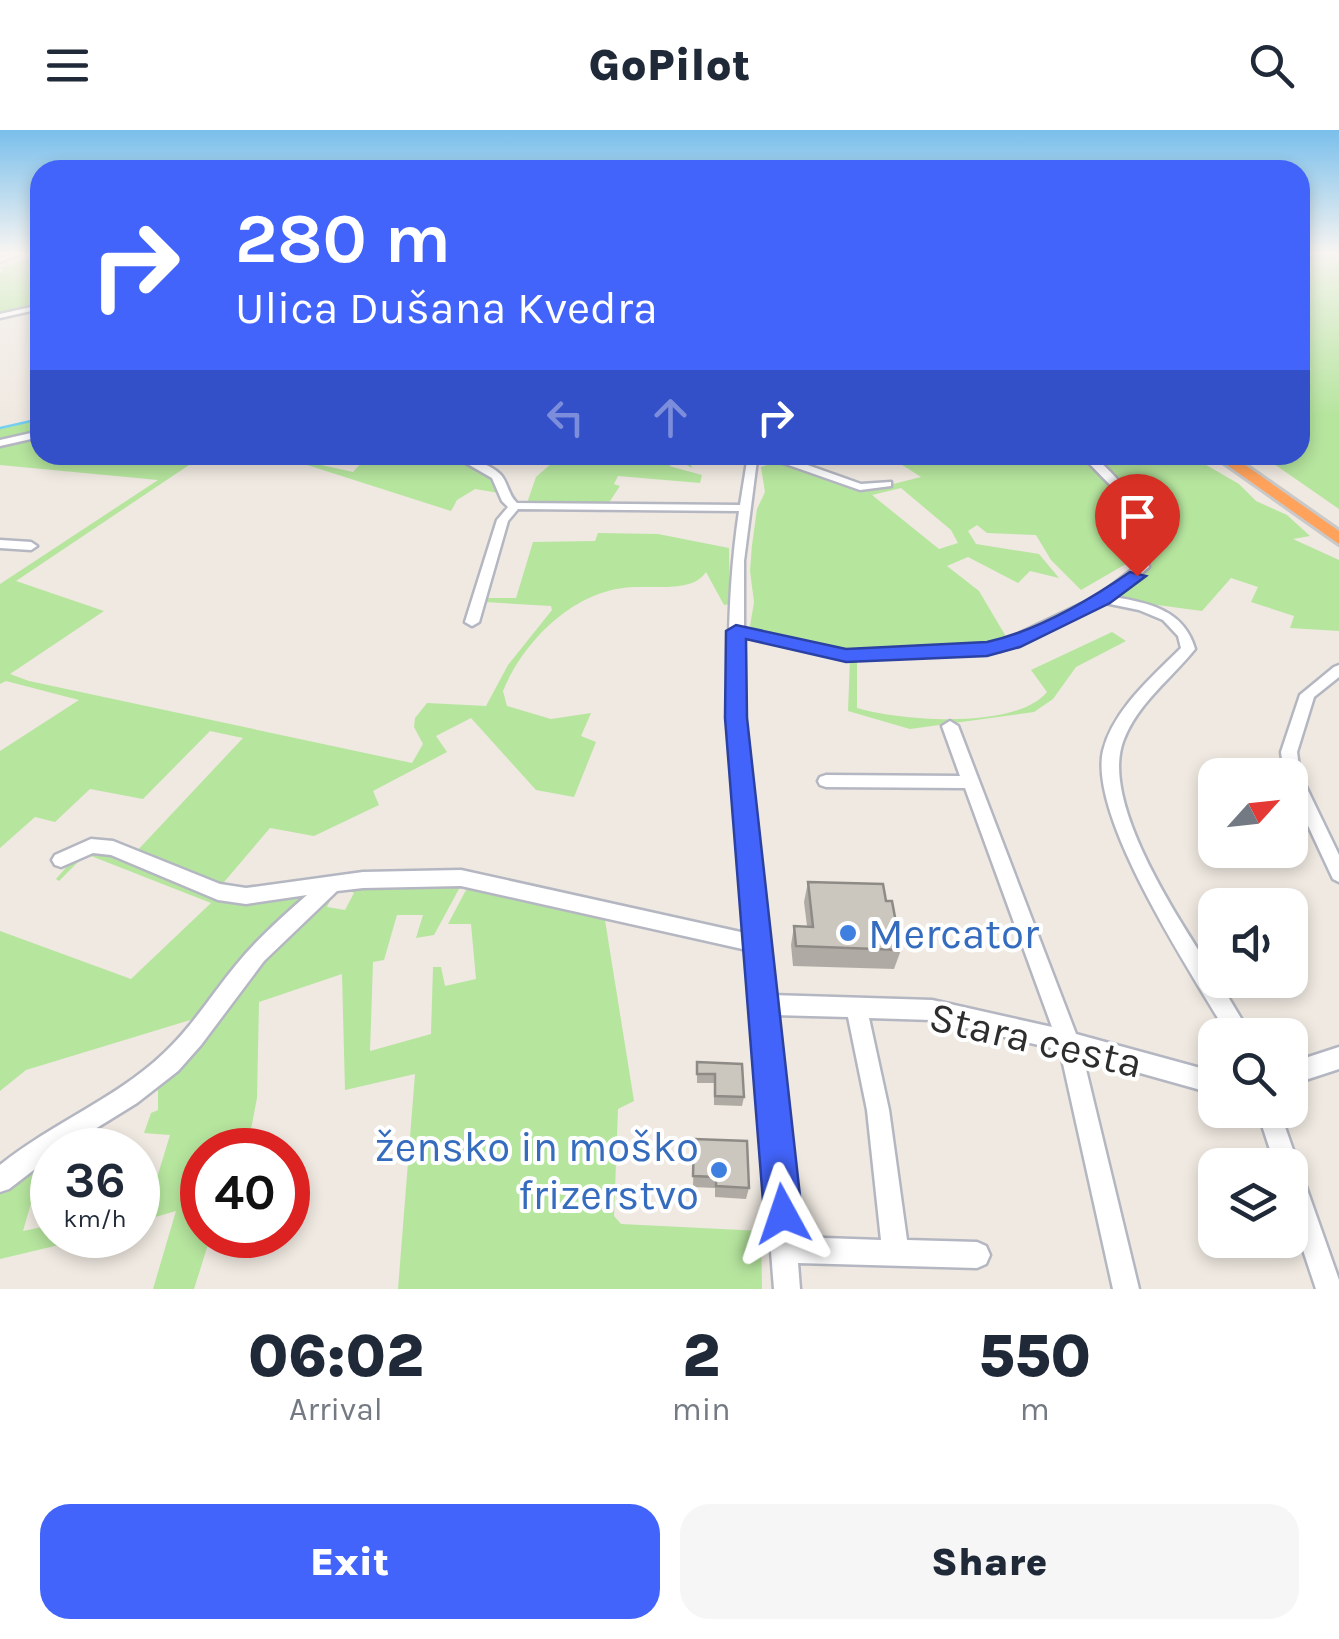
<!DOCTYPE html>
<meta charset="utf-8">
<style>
:root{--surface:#fff;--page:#f6f6f7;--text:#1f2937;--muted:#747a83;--accent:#4264fb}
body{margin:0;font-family:Karla,sans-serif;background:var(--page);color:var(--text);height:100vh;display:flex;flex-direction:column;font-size:38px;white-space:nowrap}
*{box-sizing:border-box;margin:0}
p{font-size:32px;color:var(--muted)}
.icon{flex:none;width:55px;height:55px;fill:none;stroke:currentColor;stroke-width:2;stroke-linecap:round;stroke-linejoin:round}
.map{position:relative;height:1159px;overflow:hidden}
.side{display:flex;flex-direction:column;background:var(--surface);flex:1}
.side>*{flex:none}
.top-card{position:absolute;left:30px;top:30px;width:1280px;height:305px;border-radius:30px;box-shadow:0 5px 15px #0003;background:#4264fb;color:#fff;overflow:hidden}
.needle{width:65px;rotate:63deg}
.tools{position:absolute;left:1198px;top:628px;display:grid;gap:20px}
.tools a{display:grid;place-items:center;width:110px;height:110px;border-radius:20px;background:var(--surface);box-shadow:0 5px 15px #0003;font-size:50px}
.speed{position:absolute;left:30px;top:998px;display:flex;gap:20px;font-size:50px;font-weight:700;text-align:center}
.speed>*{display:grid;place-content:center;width:130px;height:130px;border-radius:50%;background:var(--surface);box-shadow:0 5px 15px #0003;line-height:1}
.speed small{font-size:25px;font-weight:400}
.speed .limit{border:15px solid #d22;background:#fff;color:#111}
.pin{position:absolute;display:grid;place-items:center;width:85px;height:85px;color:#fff;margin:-102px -42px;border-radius:50% 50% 50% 0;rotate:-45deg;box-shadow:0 0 10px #0007}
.pin .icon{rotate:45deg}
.me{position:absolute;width:110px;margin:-55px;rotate:355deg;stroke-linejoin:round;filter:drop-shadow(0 0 8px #0008)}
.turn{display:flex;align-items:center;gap:35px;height:210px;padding:0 40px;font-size:45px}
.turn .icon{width:130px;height:130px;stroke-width:2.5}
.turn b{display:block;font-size:70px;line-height:85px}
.lanes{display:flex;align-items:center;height:95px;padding:0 40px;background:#0003;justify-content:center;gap:50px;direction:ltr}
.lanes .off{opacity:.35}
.eta{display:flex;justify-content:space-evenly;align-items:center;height:170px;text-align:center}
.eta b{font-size:60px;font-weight:800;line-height:70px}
.action{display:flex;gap:20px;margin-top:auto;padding:20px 40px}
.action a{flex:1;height:115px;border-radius:30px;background:var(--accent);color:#fff;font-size:40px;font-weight:800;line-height:115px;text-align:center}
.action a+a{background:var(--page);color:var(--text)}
header{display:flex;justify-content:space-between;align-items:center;height:130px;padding:0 40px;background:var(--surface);font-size:45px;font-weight:800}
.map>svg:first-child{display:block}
.green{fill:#b6e59e;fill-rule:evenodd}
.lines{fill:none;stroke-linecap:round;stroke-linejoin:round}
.stream{stroke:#75cff0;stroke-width:2.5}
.minor-casing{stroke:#b4b7c1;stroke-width:5}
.highway-casing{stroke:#c9c9c9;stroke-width:6}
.minor{fill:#fff;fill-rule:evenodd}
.highway{fill:#ffa35c;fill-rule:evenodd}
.wall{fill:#afaba4}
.building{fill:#cbc7bf;stroke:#8e8b86;stroke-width:2.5}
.route{fill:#4264fb;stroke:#2b41a3;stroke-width:2.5}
.shop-dot{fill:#3f7fe0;stroke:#fff;stroke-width:4}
.labels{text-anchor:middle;stroke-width:8;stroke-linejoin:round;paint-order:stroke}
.near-shop-label{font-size:42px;fill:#366cbe;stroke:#fff;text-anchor:start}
.near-street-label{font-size:42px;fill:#2e2e2e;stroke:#fff}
</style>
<header><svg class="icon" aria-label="menu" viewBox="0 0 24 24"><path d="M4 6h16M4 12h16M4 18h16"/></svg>GoPilot<svg class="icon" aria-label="search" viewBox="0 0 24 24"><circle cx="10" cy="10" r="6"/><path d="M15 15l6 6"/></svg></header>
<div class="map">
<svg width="1339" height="1159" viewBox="0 0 1339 1159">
<rect width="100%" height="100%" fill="#efe9e1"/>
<g class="green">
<polygon points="1300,124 1339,124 1339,379 1261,325 1300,325"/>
<polygon points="40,125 40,176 0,186 0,144 4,140 0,138"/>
<path d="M40 290V325H204L16 451 104 481 10 544 29 551 412 633 423 614 414 597 415 588 427 573 486 576 508 535 552 480 551 476 485 472 487 468H516L533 412 595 411 598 403 658 404 729 418 730 474 724 475 706 442C693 462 657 456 635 457 576 458 524 510 503 561L507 576 551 589 591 583 581 606 596 612 574 667 536 660 471 588 436 606 447 622 373 661 379 675 314 706 270 698 219 758 135 723 243 608 210 601 143 669 90 659 55 692 35 687 0 718V621L79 570 6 551 0 554V454L158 350 0 335V299Z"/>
<polygon points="276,325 353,342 365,329 350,325 449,325 492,347 499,363 475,359 457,370 451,381"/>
<polygon points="531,325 560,325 572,332 584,325 688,325 692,338 680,331 669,336 702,345 700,353 618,346 614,354 620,356 608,374 527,373 536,347 552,333"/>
<path d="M872 325H1083L1105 342 1135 384 1133 408 1126 409 1130 424 1124 425 1131 431 1081 460 1051 430 1036 405 987 403 977 395 968 401 976 414 1039 424 1059 448 1030 441 1018 453 968 427 947 436 979 461 1008 510 977 518 855 524 755 502 750 496 754 472 750 441 752 415 757 379 765 362 761 337 779 331 865 361 921 347 896 331ZM901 358 951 400 958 413 939 419 872 365Z"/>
<polygon points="1088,325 1189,325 1239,354 1256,371 1287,385 1310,406 1293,409 1339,430 1339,501 1290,498 1294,486 1251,472 1258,457 1231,448 1202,481 1113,469 1146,443 1139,412 1142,386 1124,356"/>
<path d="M1112 502 1126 511 1076 537 1053 569 1034 582 910 599 848 581 850 528 857 529V578C900 591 1016 600 1047 562L1031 540Z"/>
<polygon points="103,719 222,768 312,765 210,884 26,940 0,961 0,801 131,849 211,773 86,724 59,751 56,749 76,726"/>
<polygon points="454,751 460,757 434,805 416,808 423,785 397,785 384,830 373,832 370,921 431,904 433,837 441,837 445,856 476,849 471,794 448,794 466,760 476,756 604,784 634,971 618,979 614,1086 621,1094 761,1101 762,1159 398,1159 415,944 345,960 342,844 259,872 257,968 247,1020 202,1020 202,1105 211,1105 194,1159 153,1159 176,1081 138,1092 138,1077 149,1074 170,1005 144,1003 151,983 158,980 158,951 250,838 335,760 327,777 345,780 354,763 346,758"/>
<polygon points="52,1021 52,1065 32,1070 23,1101 52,1095 52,1105 101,1105 0,1129 0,1061 24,1036"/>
</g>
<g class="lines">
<polyline class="stream" points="0,298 40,289"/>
<defs>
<g id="minor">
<polygon points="11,124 20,124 0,132 0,128"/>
<polygon points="40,175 40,179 0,188 0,184"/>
<polygon points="40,301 40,307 0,316 0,310"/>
<path d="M452 325C464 325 490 334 500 344 508 352 508 365 517 373L740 375 748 325 785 327 861 354 891 352V356L860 360 780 332 757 330 744 431V499L847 521 999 513 1098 466 1137 436 1128 386 1119 364 1081 325H1092C1139 365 1137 379 1149 437L1114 467C1149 473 1184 480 1195 519 1171 549 1139 572 1124 609 1098 672 1181 792 1215 846V850H1218L1251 905H1228C1193 845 1088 688 1103 621 1113 580 1152 547 1181 518L1178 506 1163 490 1139 480 1105 473 1001 521 847 529 744 507V588L771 865 932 870 1052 897 965 658 826 657 820 655 818 651 820 647 826 645 960 646 942 596 950 591 958 596 1076 904 1215 942V964L1083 927 1139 1159H1113L1060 920 932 890 869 888 889 980 907 1110 977 1112 986 1116 990 1125 986 1134 977 1138 798 1133 800 1159H774L747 820 461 756 363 758 337 761 264 831 201 915 178 941 137 973 61 1020H52V1026L9 1059 0 1062V1035C52 993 116 969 164 923 192 897 212 864 236 835 257 809 282 787 307 765L246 774 218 770 111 725 93 723 61 737 55 735 52 730 55 725 91 709 113 711 220 754 246 758 363 742 461 740 745 803C734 662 718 521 739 381L518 379 508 391 479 492 472 496 465 492 497 390 508 377 502 371 492 348ZM773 885 848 887 867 980 881 1110 795 1107Z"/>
<polygon points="0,410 31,412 37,416 31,420 0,418"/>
<polygon points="1339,535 1339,547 1314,567 1297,622 1300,644 1339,725 1339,752 1333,749 1290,657 1290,645 1284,644 1281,622 1300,565 1334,537"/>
<polygon points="1339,917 1339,939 1290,955 1290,933"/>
<polygon points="1257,980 1279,980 1339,1150 1339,1159 1316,1159 1290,1081 1290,1035 1275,1035"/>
</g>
<polygon id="highway" points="1213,325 1231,325 1339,401 1339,414"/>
</defs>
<use href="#minor" class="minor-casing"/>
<use href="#highway" class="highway-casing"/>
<use href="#minor" class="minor"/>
<use href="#highway" class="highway"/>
</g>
<g class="wall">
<polygon points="808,752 886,771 901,820 894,839 793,836 791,815 794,796 807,796 804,772"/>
<polygon points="697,932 744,967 742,976 714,975 714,953 697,953"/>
<polygon points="694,1009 749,1058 746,1069 715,1067 715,1058 693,1057"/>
</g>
<g class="building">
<polygon points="808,752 883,754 886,771 892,771 901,820 796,816 794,796 813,797"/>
<polygon points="697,932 742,934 744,967 715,966 715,944 697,944"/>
<polygon points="694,1009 747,1011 749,1058 716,1056 716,1047 693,1046"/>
</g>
<linearGradient id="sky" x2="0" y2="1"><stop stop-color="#7abfeb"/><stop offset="0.43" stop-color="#f8f5f2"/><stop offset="1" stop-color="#f8f5f2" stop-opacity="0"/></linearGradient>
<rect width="1339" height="286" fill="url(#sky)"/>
<path class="route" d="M1130 442 1146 446 1110 473 1020 517 987 526 846 532 746 509 747 588 802 1084 796 1098 783 1103 769 1098 764 1084 725 588 726 501 736 495 846 519 987 512C1037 501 1088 471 1130 442Z"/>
<g class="shop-dot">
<circle cx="848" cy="803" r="10"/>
<circle cx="719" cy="1040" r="10"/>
</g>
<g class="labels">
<g class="near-shop-label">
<text x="868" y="818">Mercator</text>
<text x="699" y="1031" text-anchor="end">žensko in moško<tspan x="699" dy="48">frizerstvo</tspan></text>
</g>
<g class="near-street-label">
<text transform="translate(1036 909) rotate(13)" y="15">Stara cesta</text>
</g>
</g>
</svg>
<div class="tools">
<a><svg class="needle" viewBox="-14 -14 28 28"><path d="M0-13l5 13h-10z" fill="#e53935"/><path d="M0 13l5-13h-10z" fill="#747a83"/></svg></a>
<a><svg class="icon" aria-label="sound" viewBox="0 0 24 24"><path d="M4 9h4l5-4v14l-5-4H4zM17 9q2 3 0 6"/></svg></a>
<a><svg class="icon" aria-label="search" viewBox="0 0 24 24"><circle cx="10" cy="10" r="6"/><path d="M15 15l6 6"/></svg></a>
<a><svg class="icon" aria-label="layers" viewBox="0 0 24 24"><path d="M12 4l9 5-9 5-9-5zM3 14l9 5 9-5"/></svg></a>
</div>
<div class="speed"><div>36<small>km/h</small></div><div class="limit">40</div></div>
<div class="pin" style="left:1137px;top:446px;background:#d93025"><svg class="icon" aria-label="arrive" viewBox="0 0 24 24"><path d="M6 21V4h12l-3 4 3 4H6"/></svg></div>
<svg class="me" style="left:783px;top:1084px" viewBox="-20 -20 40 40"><path d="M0-17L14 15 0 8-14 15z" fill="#4264fb" stroke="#fff" stroke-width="4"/></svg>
<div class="top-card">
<div class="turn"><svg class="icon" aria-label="right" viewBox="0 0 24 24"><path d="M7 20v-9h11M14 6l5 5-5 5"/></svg><div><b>280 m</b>Ulica Dušana Kvedra</div></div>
<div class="lanes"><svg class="icon off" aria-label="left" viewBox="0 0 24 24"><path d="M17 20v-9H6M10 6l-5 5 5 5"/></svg><svg class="icon off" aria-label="ahead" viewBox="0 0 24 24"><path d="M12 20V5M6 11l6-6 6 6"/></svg><svg class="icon" aria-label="right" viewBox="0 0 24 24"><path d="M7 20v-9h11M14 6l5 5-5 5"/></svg></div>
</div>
</div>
<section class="side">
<div class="eta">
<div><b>06:02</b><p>Arrival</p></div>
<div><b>2</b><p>min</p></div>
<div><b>550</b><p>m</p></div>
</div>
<div class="action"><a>Exit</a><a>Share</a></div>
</section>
